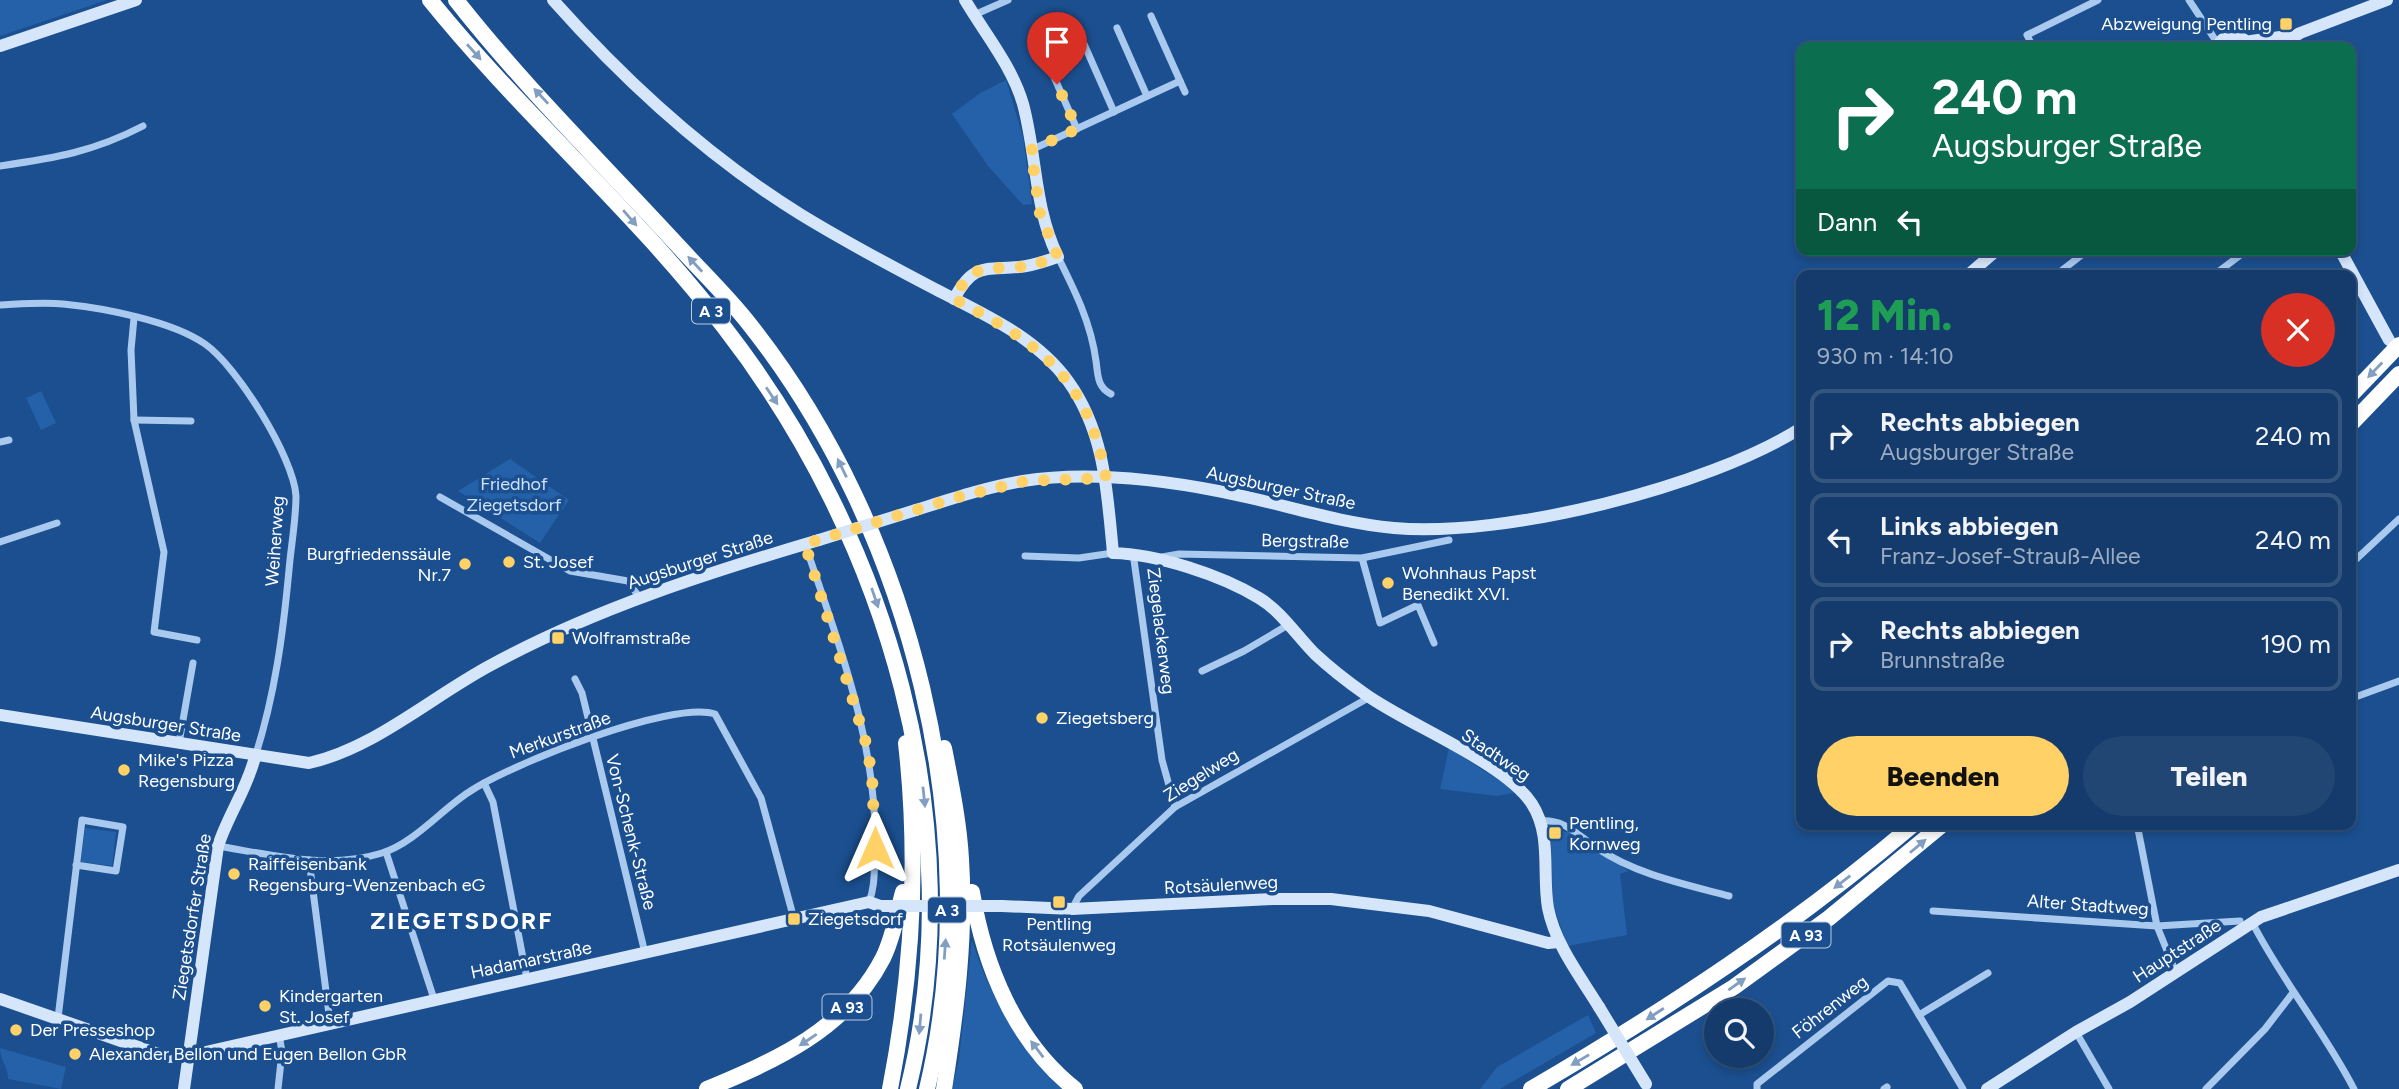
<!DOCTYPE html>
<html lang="de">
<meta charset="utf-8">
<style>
:root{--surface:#143b6b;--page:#214673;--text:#f1f3f6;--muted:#9dadc1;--line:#33557e;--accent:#ffd166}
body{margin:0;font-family:Figtree,sans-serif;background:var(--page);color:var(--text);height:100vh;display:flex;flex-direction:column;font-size:26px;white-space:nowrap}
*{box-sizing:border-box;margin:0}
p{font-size:23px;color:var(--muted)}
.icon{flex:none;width:38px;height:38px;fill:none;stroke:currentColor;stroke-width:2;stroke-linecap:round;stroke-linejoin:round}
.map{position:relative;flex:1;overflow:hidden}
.drawer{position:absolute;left:1796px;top:270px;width:560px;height:560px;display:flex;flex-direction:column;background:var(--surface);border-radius:14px;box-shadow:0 4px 10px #0003,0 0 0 2px var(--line)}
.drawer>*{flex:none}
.hud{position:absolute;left:1796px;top:42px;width:560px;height:214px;border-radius:14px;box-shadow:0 4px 10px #0003,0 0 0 2px var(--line);background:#0b6e4f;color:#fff;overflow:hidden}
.buttons{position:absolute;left:1704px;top:998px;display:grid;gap:14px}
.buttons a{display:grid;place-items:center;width:70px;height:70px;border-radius:50%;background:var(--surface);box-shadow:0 4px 10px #0003,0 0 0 2px var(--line);font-size:35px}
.pin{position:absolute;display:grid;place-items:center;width:60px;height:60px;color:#fff;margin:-72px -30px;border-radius:50% 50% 50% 0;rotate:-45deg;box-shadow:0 0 7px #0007}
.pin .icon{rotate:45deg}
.me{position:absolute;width:77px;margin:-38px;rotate:0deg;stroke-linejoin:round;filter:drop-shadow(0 0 5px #0008)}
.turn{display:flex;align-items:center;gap:24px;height:147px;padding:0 21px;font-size:32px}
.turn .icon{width:91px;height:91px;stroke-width:2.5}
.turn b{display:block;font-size:49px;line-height:60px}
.then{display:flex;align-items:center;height:66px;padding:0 21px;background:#0003;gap:14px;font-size:26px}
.round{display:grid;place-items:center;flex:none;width:74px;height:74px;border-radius:37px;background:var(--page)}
.summary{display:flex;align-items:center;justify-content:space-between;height:119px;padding:0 21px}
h1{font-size:42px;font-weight:800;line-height:52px;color:#1e9e55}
.action{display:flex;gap:14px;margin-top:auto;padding:14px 21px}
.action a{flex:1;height:80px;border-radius:42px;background:var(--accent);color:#111;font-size:28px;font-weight:800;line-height:80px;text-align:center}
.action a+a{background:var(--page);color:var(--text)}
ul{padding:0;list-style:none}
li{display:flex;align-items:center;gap:21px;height:94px;margin:0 14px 10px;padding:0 7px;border:4px solid var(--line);border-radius:14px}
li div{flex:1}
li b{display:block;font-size:26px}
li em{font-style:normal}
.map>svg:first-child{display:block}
.green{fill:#2461a8}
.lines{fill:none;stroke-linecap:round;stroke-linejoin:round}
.street{stroke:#a9c9ee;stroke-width:7}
.secondary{stroke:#d6e6fa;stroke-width:12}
.highway{stroke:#fff;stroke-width:16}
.secondary-bridge{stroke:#d6e6fa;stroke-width:12}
.oneway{fill:#829ec1}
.route{stroke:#ffd166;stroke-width:12;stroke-dasharray:0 21.6}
.poi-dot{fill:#ffd166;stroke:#1b4f8f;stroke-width:2.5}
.labels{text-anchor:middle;stroke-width:7;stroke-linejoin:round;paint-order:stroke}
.shield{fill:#1b4f8f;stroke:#bbcadd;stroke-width:2}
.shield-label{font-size:16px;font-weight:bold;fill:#fff}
.poi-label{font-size:18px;fill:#fff;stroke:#1b4f8f;text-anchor:start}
.park-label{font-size:18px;fill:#cfe3fa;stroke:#1b4f8f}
.street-label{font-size:18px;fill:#fff;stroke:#1b4f8f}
.district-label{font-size:24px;font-weight:bold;letter-spacing:2px;fill:#fff;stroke:#1b4f8f}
</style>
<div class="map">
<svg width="2399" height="1089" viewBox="0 0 2399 1089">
<rect width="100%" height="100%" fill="#1b4f8f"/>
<g class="green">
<polygon points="0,0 107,0 0,36"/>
<polygon points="1006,80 1023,137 1032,204 1023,205 988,166 952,114 980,93"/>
<polygon points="41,391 56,423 41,430 26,398"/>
<polygon points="510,459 569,500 540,543 458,491"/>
<polygon points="1449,748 1517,792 1497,796 1440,789"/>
<polygon points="85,828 116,832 112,866 81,862"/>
<polygon points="1560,831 1569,832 1629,871 1620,874 1627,935 1567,946 1553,904 1551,843 1553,835"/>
<path d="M972 940C990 999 1020 1046 1063 1089H952L959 1059Z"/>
<polygon points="1588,1015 1596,1033 1500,1089 1480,1089 1497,1067"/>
<path d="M0 1048 66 1067 61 1089 8 1079C8 1067 0 1060 0 1048Z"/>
</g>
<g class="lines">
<g class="street">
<polyline points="2189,0 2218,44"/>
<polyline points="974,15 1008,0"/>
<polyline points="1151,16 1185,92"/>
<polyline points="1117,28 1147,96"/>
<polyline points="1084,44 1114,112"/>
<polyline points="2033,47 2027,35 2098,0"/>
<polyline points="1047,61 1077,129"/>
<polyline points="1031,150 1180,81"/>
<path d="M0 166C55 158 93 152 143 126"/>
<path d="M1058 257C1075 291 1091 323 1096 361 1098 375 1097 387 1111 394"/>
<polyline points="2056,275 2088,250"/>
<polyline points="2214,275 2247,250"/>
<path d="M0 305C21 304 43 302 63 304 104 308 172 321 205 344 237 366 294 458 296 496 296 520 291 546 289 570 283 634 275 695 255 757"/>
<polyline points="134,318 131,350 134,420 164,552 154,632 197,640"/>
<polyline points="134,420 191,421"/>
<polyline points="0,442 9,440"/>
<polyline points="440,497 570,571 628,581 639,597"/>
<polyline points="0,542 57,523"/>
<path d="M805 544C839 645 879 747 875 855 874 871 875 887 869 902"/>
<polyline points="1133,553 1162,760 1175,807"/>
<polyline points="1025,556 1079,558 1113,553"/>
<polyline points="1162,557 1179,554 1362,558 1449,540"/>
<polyline points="1362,558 1380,623 1418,605 1434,643"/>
<polyline points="2350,565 2399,519"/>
<polyline points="1202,671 1244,651 1288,625"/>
<polyline points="575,679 582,693 645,953"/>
<polyline points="2350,699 2399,681"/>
<polyline points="179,743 193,663"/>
<polyline points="484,783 493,802 527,979"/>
<path d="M1540 821C1565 819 1576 834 1597 848 1635 874 1684 884 1729 896"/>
<polyline points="2137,824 2157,926 2176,973"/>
<path d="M218 846C272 855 328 870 382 853 414 843 441 810 469 792 509 765 671 700 715 714L761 798 794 919"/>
<polyline points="386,852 434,999"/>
<polyline points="309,860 330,1022"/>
<polyline points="1072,909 1079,896 1175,807 1370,697"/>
<polyline points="1933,911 2157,926 2240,921"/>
<path d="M2253 924C2283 982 2324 1031 2354 1089"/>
<polyline points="1919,1015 1988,973"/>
<polyline points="58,1018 82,820 123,827 116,871 76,865"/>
<polyline points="2076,1032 2109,1089"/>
<polyline points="278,1089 282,1052 279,1034"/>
<polyline points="1757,1089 1757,1084 1888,981 1900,983 1963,1089"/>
<polyline points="1884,1089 1887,1087"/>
<polyline points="2206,1089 2265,1029 2292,994"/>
</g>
<g class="secondary">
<path d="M553 0C625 81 708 157 800 214 844 241 889 265 935 289 983 314 1035 336 1068 381 1105 432 1107 492 1113 553 1157 554 1221 575 1259 598 1281 611 1297 636 1315 654 1330 668 1348 682 1365 694 1408 725 1506 763 1532 804 1552 835 1542 874 1548 908 1555 944 1580 976 1599 1007"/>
<polyline points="2251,41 2288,36"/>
<polyline points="0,46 136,0"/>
<polyline points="2216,47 2223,39 2237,35 2255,47"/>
<polyline points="2277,47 2300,33 2387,0"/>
<polyline points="2340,250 2389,340"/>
<polyline points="1968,275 1997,250"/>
<path d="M954 299C973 263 984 270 1019 267 1033 266 1045 261 1058 257 1034 208 1037 156 1023 104 1012 66 985 34 965 0"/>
<path d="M916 510C951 499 987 487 1023 481 1086 471 1156 479 1218 491 1277 502 1333 522 1394 528 1504 538 1708 487 1801 428"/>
<path d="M0 715 309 763C375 748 431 697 491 665 594 609 707 573 819 540"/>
<polyline points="1002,906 1072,909 1273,899 1331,899 1429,911 1548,943 1559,942"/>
<polyline points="0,999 167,1057 188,1056 869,902 880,906"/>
<path d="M184 1089 218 846C228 815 247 789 255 757"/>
<polyline points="1987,1089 2076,1032 2130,1002 2261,917 2399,870"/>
</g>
<g class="highway">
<path d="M430 0C522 114 635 211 724 327 888 538 973 825 908 1089"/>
<path d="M456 0C525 88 607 168 683 251 705 275 730 299 750 325 912 530 988 833 927 1089"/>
<polyline points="2350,396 2399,345"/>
<polyline points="2350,425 2399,374"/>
<path d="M972 892C984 965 1015 1042 1075 1089"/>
<path d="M707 1089C776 1060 846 1030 883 958 893 938 897 914 903 892"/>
<path d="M890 1089C912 976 919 858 906 743"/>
<path d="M944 1089C956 1013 966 937 961 859 959 822 951 784 944 748"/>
<path d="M1531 1089C1666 1010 1795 925 1914 824"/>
<polyline points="1568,1089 1734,987 1829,918 1943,824"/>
</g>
<g class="secondary-bridge">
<polyline points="819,540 916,510"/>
<polyline points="880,906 1002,906"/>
<polyline points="1599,1007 1646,1084"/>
</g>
</g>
<defs><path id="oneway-solid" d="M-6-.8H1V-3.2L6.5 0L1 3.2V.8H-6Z" transform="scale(1.75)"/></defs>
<g class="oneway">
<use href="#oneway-solid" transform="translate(474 52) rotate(48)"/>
<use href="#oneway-solid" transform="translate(541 96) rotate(-133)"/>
<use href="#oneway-solid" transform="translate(630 218) rotate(49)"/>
<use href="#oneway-solid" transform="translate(695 264) rotate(-133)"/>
<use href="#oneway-solid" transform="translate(2375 370) rotate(134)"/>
<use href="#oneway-solid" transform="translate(772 396) rotate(56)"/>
<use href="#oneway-solid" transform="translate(842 468) rotate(-116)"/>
<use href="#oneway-solid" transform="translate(875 598) rotate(71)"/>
<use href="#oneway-solid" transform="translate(924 797) rotate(84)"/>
<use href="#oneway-solid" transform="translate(1918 846) rotate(-40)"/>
<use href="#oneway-solid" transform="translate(1842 882) rotate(142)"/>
<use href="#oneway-solid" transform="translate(945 949) rotate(-86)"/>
<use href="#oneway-solid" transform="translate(1737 984) rotate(-35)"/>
<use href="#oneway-solid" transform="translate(1655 1014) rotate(147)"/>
<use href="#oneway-solid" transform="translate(920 1024) rotate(95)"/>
<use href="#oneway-solid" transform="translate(808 1040) rotate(146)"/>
<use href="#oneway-solid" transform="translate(1037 1049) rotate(-127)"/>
<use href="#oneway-solid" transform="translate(1580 1060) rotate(150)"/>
</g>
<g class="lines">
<path class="route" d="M875 848 872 775 866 743 805 544 958 497 1025 481 1106 478C1087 376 1040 344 954 299 973 262 983 270 1019 267 1033 266 1045 261 1058 257L1040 214 1031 150 1077 129 1057 84"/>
</g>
<g class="poi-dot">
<rect x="2279" y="17" width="14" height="14" rx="3.5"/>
<circle cx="509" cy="562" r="7"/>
<circle cx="465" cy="564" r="7"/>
<circle cx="1388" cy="583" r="7"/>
<rect x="551" y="631" width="14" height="14" rx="3.5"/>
<circle cx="1042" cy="718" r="7"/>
<circle cx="124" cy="770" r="7"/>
<rect x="1548" y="826" width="14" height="14" rx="3.5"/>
<circle cx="234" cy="874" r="7"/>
<rect x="1052" y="895" width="14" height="14" rx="3.5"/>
<rect x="787" y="912" width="14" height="14" rx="3.5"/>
<circle cx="265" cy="1006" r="7"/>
<circle cx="16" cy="1030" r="7"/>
<circle cx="75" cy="1054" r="7"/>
</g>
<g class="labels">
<g class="shield">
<rect x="692" y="298.5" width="38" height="25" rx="5"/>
<rect x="928" y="897.5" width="38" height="25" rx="5"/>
<rect x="1781.5" y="922.5" width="49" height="25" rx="5"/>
<rect x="822.5" y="994.5" width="49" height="25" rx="5"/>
</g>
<g class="shield-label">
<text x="711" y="317">A 3</text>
<text x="947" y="916">A 3</text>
<text x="1806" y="941">A 93</text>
<text x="847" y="1013">A 93</text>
</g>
<g class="poi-label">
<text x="2272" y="30" text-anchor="end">Abzweigung Pentling</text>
<text x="451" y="560" text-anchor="end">Burgfriedenssäule<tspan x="451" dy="21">Nr.7</tspan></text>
<text x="523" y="568">St. Josef</text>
<text x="1402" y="579">Wohnhaus Papst<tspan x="1402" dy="21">Benedikt XVI.</tspan></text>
<text x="572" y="644">Wolframstraße</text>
<text x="1056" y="724">Ziegetsberg</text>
<text x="138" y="766">Mike's Pizza<tspan x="138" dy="21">Regensburg</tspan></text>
<text x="1569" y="829">Pentling,<tspan x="1569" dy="21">Kornweg</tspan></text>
<text x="248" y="870">Raiffeisenbank<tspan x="248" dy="21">Regensburg-Wenzenbach eG</tspan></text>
<text x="808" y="925">Ziegetsdorf</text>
<text x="1059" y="930" text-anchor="middle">Pentling<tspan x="1059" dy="21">Rotsäulenweg</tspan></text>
<text x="279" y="1002">Kindergarten<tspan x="279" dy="21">St. Josef</tspan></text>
<text x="30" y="1036">Der Presseshop</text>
<text x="89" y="1060">Alexander Bellon und Eugen Bellon GbR</text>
</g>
<g class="park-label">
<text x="514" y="490">Friedhof<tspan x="514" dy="21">Ziegetsdorf</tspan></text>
</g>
<g class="street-label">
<text transform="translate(1281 488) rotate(12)" y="6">Augsburger Straße</text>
<text transform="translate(275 541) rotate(-86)" y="6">Weiherweg</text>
<text transform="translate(1305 541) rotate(1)" y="6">Bergstraße</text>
<text transform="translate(700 560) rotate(-18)" y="6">Augsburger Straße</text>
<text transform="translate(1161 631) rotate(83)" y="6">Ziegelackerweg</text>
<text transform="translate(166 724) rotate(9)" y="6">Augsburger Straße</text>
<text transform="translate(560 735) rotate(-20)" y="6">Merkurstraße</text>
<text transform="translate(1496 755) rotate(34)" y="6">Stadtweg</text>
<text transform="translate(1201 775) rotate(-32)" y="6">Ziegelweg</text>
<text transform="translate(631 832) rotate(76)" y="6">Von-Schenk-Straße</text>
<text transform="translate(1221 885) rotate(-3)" y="6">Rotsäulenweg</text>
<text transform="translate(2088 905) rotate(4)" y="6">Alter Stadtweg</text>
<text transform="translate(192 917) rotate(-81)" y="6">Ziegetsdorfer Straße</text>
<text transform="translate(2177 951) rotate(-33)" y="6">Hauptstraße</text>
<text transform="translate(531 960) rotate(-12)" y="6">Hadamarstraße</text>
<text transform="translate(1830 1007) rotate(-38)" y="6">Föhrenweg</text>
</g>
<g class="district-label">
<text x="462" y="929">ZIEGETSDORF</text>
</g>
</g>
</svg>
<div class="buttons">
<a><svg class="icon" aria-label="search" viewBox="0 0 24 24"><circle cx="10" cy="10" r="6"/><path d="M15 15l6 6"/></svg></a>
</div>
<div class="pin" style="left:1057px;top:84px;background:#d93025"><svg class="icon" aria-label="arrive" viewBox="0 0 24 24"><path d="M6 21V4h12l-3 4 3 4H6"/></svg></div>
<svg class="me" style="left:875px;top:848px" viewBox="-20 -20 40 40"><path d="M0-17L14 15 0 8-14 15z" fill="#ffd166" stroke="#fff" stroke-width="4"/></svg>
<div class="hud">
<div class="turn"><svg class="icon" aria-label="right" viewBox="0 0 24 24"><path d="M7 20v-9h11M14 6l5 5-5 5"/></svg><div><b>240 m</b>Augsburger Straße</div></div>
<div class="then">Dann<svg class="icon" aria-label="left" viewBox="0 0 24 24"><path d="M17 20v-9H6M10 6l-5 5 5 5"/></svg></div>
</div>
<section class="drawer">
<div class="summary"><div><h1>12 Min.</h1><p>930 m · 14:10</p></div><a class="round" style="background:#d93025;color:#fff"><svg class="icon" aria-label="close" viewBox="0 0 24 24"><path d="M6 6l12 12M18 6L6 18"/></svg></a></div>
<ul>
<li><svg class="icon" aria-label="right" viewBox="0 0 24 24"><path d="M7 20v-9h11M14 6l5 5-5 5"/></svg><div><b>Rechts abbiegen</b><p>Augsburger Straße</p></div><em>240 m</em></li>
<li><svg class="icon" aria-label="left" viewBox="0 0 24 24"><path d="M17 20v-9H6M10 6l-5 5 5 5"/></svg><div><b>Links abbiegen</b><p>Franz-Josef-Strauß-Allee</p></div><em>240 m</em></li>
<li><svg class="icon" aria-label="right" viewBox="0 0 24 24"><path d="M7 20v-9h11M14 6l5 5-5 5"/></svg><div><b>Rechts abbiegen</b><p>Brunnstraße</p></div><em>190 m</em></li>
</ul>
<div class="action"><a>Beenden</a><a>Teilen</a></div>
</section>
</div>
